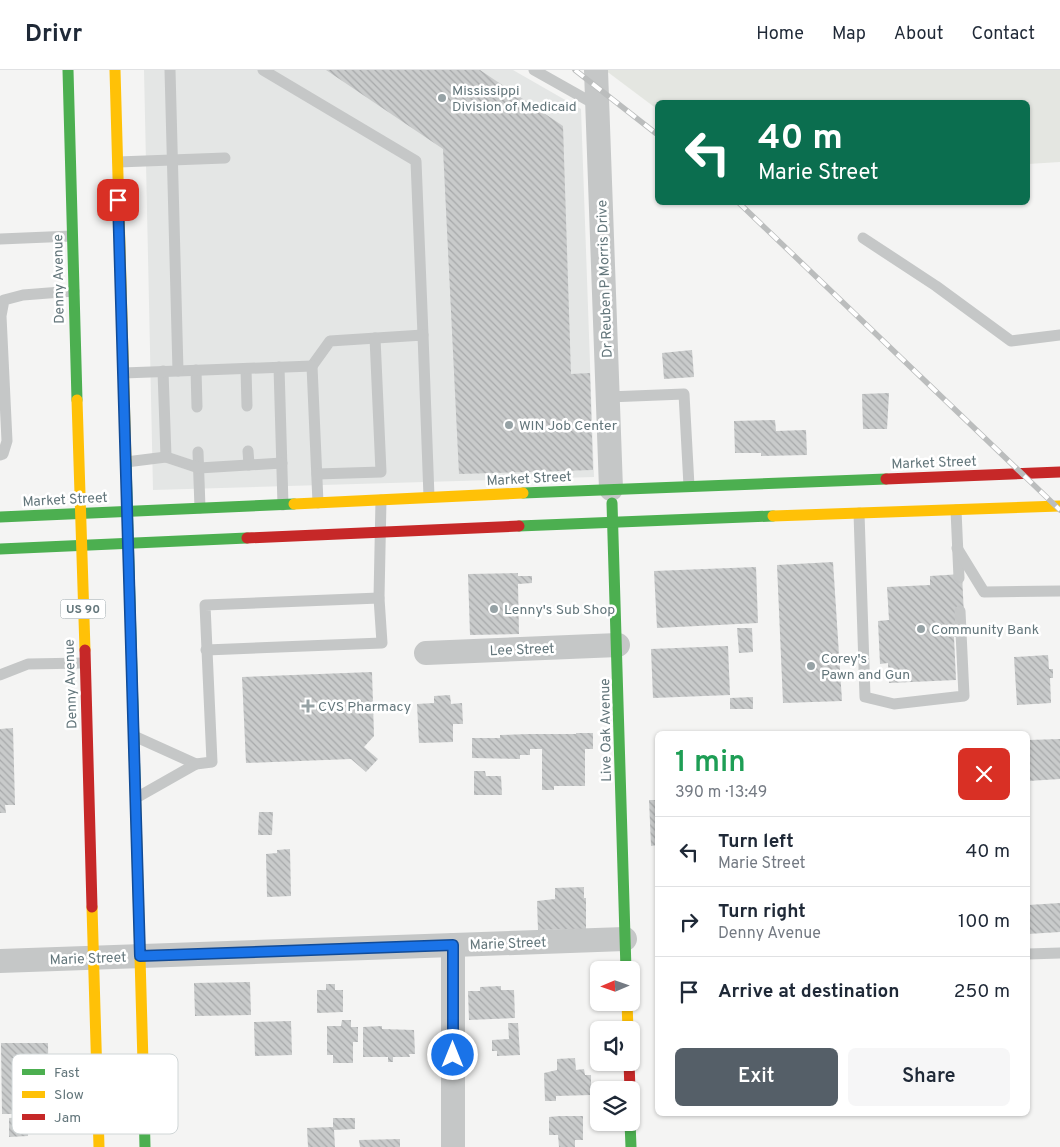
<!DOCTYPE html>
<meta charset="utf-8">
<style>
:root{--surface:#fff;--page:#f6f6f7;--text:#1f2937;--muted:#747a83;--line:#e0e1e3;--accent:#555f68}
body{margin:0;font-family:Overpass,sans-serif;background:var(--page);color:var(--text);height:100vh;display:flex;flex-direction:column;font-size:19px;white-space:nowrap}
*{box-sizing:border-box;margin:0}
p{font-size:16px;color:var(--muted)}
.icon{flex:none;width:28px;height:28px;fill:none;stroke:currentColor;stroke-width:2;stroke-linecap:round;stroke-linejoin:round}
.map{position:relative;flex:1;overflow:hidden}
.sheet{position:absolute;left:655px;top:661px;width:375px;height:385px;display:flex;flex-direction:column;background:var(--surface);border-radius:8px;box-shadow:0 1px 4px #0004}
.sheet>*{flex:none}
.top-card{position:absolute;left:655px;top:30px;width:375px;height:105px;border-radius:8px;box-shadow:0 1px 4px #0004;background:#0b6e4f;color:#fff;overflow:hidden}
.needle{width:32px;rotate:268deg}
.fabs{position:absolute;left:590px;top:891px;display:grid;gap:10px}
.fabs a{display:grid;place-items:center;width:50px;height:50px;border-radius:8px;background:var(--surface);box-shadow:0 1px 4px #0004;font-size:25px}
.pin{position:absolute;display:grid;place-items:center;width:42px;height:42px;color:#fff;margin:-21px;border-radius:10px;box-shadow:0 2px 8px #0006}
.me{position:absolute;width:55px;margin:-28px;rotate:0deg;stroke-linejoin:round;filter:drop-shadow(0 0 4px #0008)}
.turn{display:flex;align-items:center;gap:18px;height:105px;padding:0 20px;font-size:22px}
.turn .icon{width:65px;height:65px;stroke-width:2.5}
.turn b{display:block;font-size:35px;line-height:42px}
.round{display:grid;place-items:center;flex:none;width:52px;height:52px;border-radius:8px;background:var(--page)}
.overview{display:flex;align-items:center;justify-content:space-between;height:85px;padding:0 20px}
h1{font-size:30px;font-weight:600;line-height:38px;color:#1e9e55}
.button{display:flex;gap:10px;margin-top:auto;padding:10px 20px}
.button a{flex:1;height:58px;border-radius:8px;background:var(--accent);color:#fff;font-size:20px;font-weight:600;line-height:58px;text-align:center}
.button a+a{background:var(--page);color:var(--text)}
ul{padding:0;list-style:none}
li{display:flex;align-items:center;gap:15px;height:70px;padding:0 20px;border-top:1px solid var(--line)}
li div{flex:1}
li b{display:block;font-size:19px}
li em{font-style:normal}
header{display:flex;align-items:center;gap:30px;box-sizing:border-box;height:70px;padding:0 25px;background:var(--surface);border-bottom:1px solid var(--line)}
header strong{font-size:24px}
nav{display:flex;gap:28px;margin-inline-start:auto;font-size:18px}
.map>svg:first-child{display:block}
.built{fill:#e4e6e5}
.green{fill:#e4e6e1}
.building{fill:url(#building-back-hatch)}
.lines{fill:none;stroke-linecap:round;stroke-linejoin:round}
.lane{stroke:#c5c7c7;stroke-width:11}
.street{stroke:#c5c7c7;stroke-width:24}
.fast{stroke:#4caf50;stroke-width:11}
.slow{stroke:#ffc107;stroke-width:11}
.jam{stroke:#c62828;stroke-width:11}
.rail-casing{stroke:#bbbdbd;stroke-width:5.5}
.rail{stroke:#fff;stroke-width:4;stroke-dasharray:11;stroke-linecap:butt}
.route-casing{stroke:#114b97;stroke-width:12}
.route{stroke:#1a73e8;stroke-width:9}
.poi-dot{fill:#96a2a5;stroke:#fff;stroke-width:2}
.labels{text-anchor:middle;stroke-width:5;stroke-linejoin:round;paint-order:stroke}
.shield{fill:#fff;stroke:#929fa3;stroke-width:1}
.shield-label{font-size:12px;font-weight:bold;fill:#63767b}
.poi-label{font-size:14px;fill:#63767b;stroke:#fff;text-anchor:start}
.street-label{font-size:14px;fill:#63767b;stroke:#fff}
.key{fill:#fff;stroke:#d0d6d7;stroke-width:1}
.key-label{font-size:14px;fill:#63767b}
</style>
<header>
<strong>Drivr</strong>
<nav><a>Home</a><a>Map</a><a>About</a><a>Contact</a></nav>
</header>
<div class="map">
<svg width="1060" height="1077" viewBox="0 0 1060 1077">
<defs>
<pattern id="building-back-hatch" width="6" height="6" patternUnits="userSpaceOnUse" patternTransform="scale(1.25)"><rect width="6" height="6" fill="#c9cbcb"/><path d="M-1 5l2 2M0 0l6 6M5-1l2 2" fill="none" stroke="#a7a9aa"/></pattern>
</defs>
<rect width="100%" height="100%" fill="#f4f4f3"/>
<polygon class="built" points="144,0 513,0 581,39 594,407 153,420"/>
<polygon class="green" points="605,0 1060,0 1060,92 1028,94 1028,32 658,32 657,39"/>
<g class="building">
<polygon points="326,0 480,0 563,56 571,304 590,303 593,400 459,404 443,79"/>
<polygon points="692,280 694,307 664,309 662,283"/>
<polygon points="889,323 887,359 863,359 862,324"/>
<polygon points="775,350 776,361 806,360 807,385 761,386 761,383 735,383 734,351"/>
<polygon points="833,492 842,631 783,633 777,495"/>
<polygon points="756,497 758,553 657,558 654,501"/>
<polygon points="518,503 518,506 532,506 532,513 518,514 519,564 470,565 468,504"/>
<polygon points="962,504 965,567 954,567 956,610 889,613 888,593 880,594 878,551 889,550 887,517 930,515 930,506"/>
<polygon points="737,558 752,558 753,582 739,583"/>
<polygon points="728,576 730,625 653,628 651,579"/>
<polygon points="1048,585 1049,599 1053,599 1053,608 1050,608 1051,633 1017,635 1014,587"/>
<polygon points="372,602 374,666 364,677 378,689 366,702 351,689 246,693 242,607"/>
<polygon points="450,625 451,634 462,633 463,654 453,654 453,672 419,673 417,634 434,633 434,626"/>
<polygon points="753,627 753,639 730,639 730,628"/>
<polygon points="13,658 15,735 5,735 6,743 0,743 0,659"/>
<polygon points="576,663 593,663 593,679 585,679 585,716 554,716 554,720 542,720 542,679 530,679 530,685 520,685 520,689 472,688 472,668 500,668 500,665 529,664 576,664"/>
<polygon points="1060,669 1060,709 1028,711 1028,670"/>
<polygon points="474,701 485,701 486,706 501,706 502,725 474,725"/>
<polygon points="649,730 658,730 658,775 651,776"/>
<polygon points="259,742 273,742 272,765 258,765"/>
<polygon points="290,779 291,826 267,827 266,784 277,783 277,780"/>
<polygon points="584,817 584,828 586,828 586,859 538,860 537,831 555,829 555,818"/>
<polygon points="1060,833 1060,862 1028,864 1028,835"/>
<polygon points="250,912 251,945 195,946 194,913"/>
<polygon points="326,914 335,914 335,920 343,920 343,942 317,943 317,920 326,920"/>
<polygon points="501,916 501,920 514,920 515,948 469,950 468,921 480,921 480,917"/>
<polygon points="342,950 351,950 351,957 358,957 358,972 353,972 353,993 333,993 333,985 327,985 327,956 341,956"/>
<polygon points="291,951 292,985 255,986 254,952"/>
<polygon points="508,953 518,953 520,985 497,986 497,981 492,981 492,970 509,969"/>
<polygon points="382,956 382,959 414,960 415,984 409,984 410,987 393,987 393,992 388,992 388,987 363,987 363,957"/>
<polygon points="1,973 48,973 49,1044 2,1044"/>
<polygon points="575,988 576,1000 584,999 585,1005 591,1005 591,1025 556,1026 556,1031 545,1031 544,1003 557,1000 557,989"/>
<polygon points="560,1046 583,1046 583,1070 575,1070 575,1077 559,1077 558,1065 549,1065 549,1047"/>
<polygon points="28,1047 28,1066 9,1067 9,1048"/>
<polygon points="333,1048 355,1048 355,1059 334,1060 335,1077 308,1077 307,1058 333,1057"/>
<polygon points="400,1069 400,1077 360,1077 359,1070"/>
</g>
<g class="lines">
<g class="lane">
<polyline points="263,0 416,91 423,265"/>
<polyline points="534,0 598,36"/>
<polyline points="118,92 225,88"/>
<polyline points="863,168 936,216 1011,271 1060,265"/>
<polyline points="0,169 72,166"/>
<polyline points="312,296 330,271 423,265 429,427"/>
<polyline points="279,297 283,435"/>
<polyline points="246,299 247,336"/>
<polyline points="196,300 197,337"/>
<polyline points="163,301 166,387"/>
<polyline points="178,301 312,296 318,433"/>
<polyline points="123,303 178,301 170,0"/>
<polyline points="608,327 684,324 689,416"/>
<polyline points="248,381 249,395"/>
<polyline points="198,382 200,438"/>
<polyline points="0,385 3,384 7,371 1,246 4,230 23,225 74,221"/>
<polyline points="126,392 166,387 199,398 282,393"/>
<polyline points="317,404 381,402 375,268"/>
<polyline points="956,440 959,508"/>
<polyline points="859,443 865,627 894,634 964,626 960,541"/>
<polyline points="957,478 984,522 1060,521"/>
<polyline points="206,580 382,573 379,528 381,430"/>
<polyline points="0,605 28,594 84,593"/>
<polyline points="134,666 196,694"/>
<polyline points="136,728 196,694 212,692 205,535 379,528"/>
<polyline points="1028,884 1060,883"/>
</g>
<g class="street">
<polyline points="596,0 611,419"/>
<polyline points="426,583 618,575"/>
<polyline points="453,875 453,1077"/>
<polyline points="0,891 625,869"/>
</g>
<g class="fast">
<polyline points="68,0 77,330"/>
<polyline points="126,391 135,710"/>
<polyline points="523,423 886,409"/>
<polyline points="612,433 626,900"/>
<polyline points="0,447 294,434"/>
<polyline points="519,456 773,446"/>
<polyline points="0,479 247,468"/>
<polyline points="143,993 145,1077"/>
<polyline points="630,1052 631,1077"/>
</g>
<g class="slow">
<polyline points="115,0 126,391"/>
<polyline points="77,330 85,580"/>
<polyline points="294,434 523,423"/>
<polyline points="773,446 1060,436"/>
<polyline points="135,710 143,993"/>
<polyline points="92,837 99,1077"/>
<polyline points="627,932 628,960"/>
</g>
<g class="jam">
<polyline points="886,409 1060,402"/>
<polyline points="247,468 519,456"/>
<polyline points="85,580 92,837"/>
<polyline points="629,992 630,1020"/>
</g>
<defs>
<g id="rail">
<polyline points="575,0 658,65"/>
<polyline points="738,132 1060,440"/>
</g>
</defs>
<use href="#rail" class="rail-casing"/>
<use href="#rail" class="rail"/>
</g>
<g class="lines">
<defs>
<polyline id="route" points="118,130 140,886 453,875 453,985"/>
</defs>
<use href="#route" class="route-casing"/>
<use href="#route" class="route"/>
</g>
<g class="poi-dot">
<circle cx="442" cy="28" r="5"/>
<circle cx="509" cy="355" r="5"/>
<circle cx="494" cy="539" r="5"/>
<circle cx="921" cy="559" r="5"/>
<circle cx="811" cy="596" r="5"/>
<path d="M305.5 628.5h5v5h5v5h-5v5h-5v-5h-5v-5h5z"/>
</g>
<g class="labels">
<rect class="shield" x="60.5" y="529.5" width="45" height="19" rx="4"/>
<g class="shield-label">
<text x="83" y="543">US 90</text>
</g>
<g class="poi-label">
<text x="452" y="25">Mississippi<tspan x="452" dy="16">Division of Medicaid</tspan></text>
<text x="519" y="360">WIN Job Center</text>
<text x="504" y="544">Lenny's Sub Shop</text>
<text x="931" y="564">Community Bank</text>
<text x="821" y="593">Corey's<tspan x="821" dy="16">Pawn and Gun</tspan></text>
<text x="318" y="641">CVS Pharmacy</text>
</g>
<g class="street-label">
<text transform="translate(58 209) rotate(-91)" y="5">Denny Avenue</text>
<text transform="translate(604 209) rotate(-92)" y="5">Dr Reuben P Morris Drive</text>
<text transform="translate(934 392) rotate(-2)" y="5">Market Street</text>
<text transform="translate(529 408) rotate(-3)" y="5">Market Street</text>
<text transform="translate(65 429) rotate(-3)" y="5">Market Street</text>
<text transform="translate(522 579) rotate(-2)" y="5">Lee Street</text>
<text transform="translate(70 614) rotate(-92)" y="5">Denny Avenue</text>
<text transform="translate(605 660) rotate(-91)" y="5">Live Oak Avenue</text>
<text transform="translate(508 873) rotate(-2)" y="5">Marie Street</text>
<text transform="translate(88 888) rotate(-2)" y="5">Marie Street</text>
</g>
</g>
<rect x="12" y="984" width="166" height="80" rx="8" class="key"/>
<rect x="22" y="999" width="23" height="6" fill="#4caf50"/>
<rect x="22" y="1021" width="23" height="7" fill="#ffc107"/>
<rect x="22" y="1044" width="23" height="6" fill="#c62828"/>
<g class="key-label">
<text x="54" y="1007">Fast</text>
<text x="54" y="1029">Slow</text>
<text x="54" y="1052">Jam</text>
</g>
</svg>
<div class="fabs">
<a><svg class="needle" viewBox="-14 -14 28 28"><path d="M0-13l5 13h-10z" fill="#e53935"/><path d="M0 13l5-13h-10z" fill="#747a83"/></svg></a>
<a><svg class="icon" aria-label="sound" viewBox="0 0 24 24"><path d="M4 9h4l5-4v14l-5-4H4zM17 9q2 3 0 6"/></svg></a>
<a><svg class="icon" aria-label="layers" viewBox="0 0 24 24"><path d="M12 4l9 5-9 5-9-5zM3 14l9 5 9-5"/></svg></a>
</div>
<div class="pin" style="left:118px;top:130px;background:#d93025"><svg class="icon" aria-label="arrive" viewBox="0 0 24 24"><path d="M6 21V4h12l-3 4 3 4H6"/></svg></div>
<svg class="me" style="left:453px;top:985px" viewBox="-20 -20 40 40"><circle r="17" fill="#1a73e8" stroke="#fff" stroke-width="3"/><path d="M0-11L8 9 0 5-8 9z" fill="#fff"/></svg>
<div class="top-card">
<div class="turn"><svg class="icon" aria-label="left" viewBox="0 0 24 24"><path d="M17 20v-9H6M10 6l-5 5 5 5"/></svg><div><b>40 m</b>Marie Street</div></div>
</div>
<section class="sheet">
<div class="overview"><div><h1>1 min</h1><p>390 m · 13:49</p></div><a class="round" style="background:#d93025;color:#fff"><svg class="icon" aria-label="close" viewBox="0 0 24 24"><path d="M6 6l12 12M18 6L6 18"/></svg></a></div>
<ul>
<li><svg class="icon" aria-label="left" viewBox="0 0 24 24"><path d="M17 20v-9H6M10 6l-5 5 5 5"/></svg><div><b>Turn left</b><p>Marie Street</p></div><em>40 m</em></li>
<li><svg class="icon" aria-label="right" viewBox="0 0 24 24"><path d="M7 20v-9h11M14 6l5 5-5 5"/></svg><div><b>Turn right</b><p>Denny Avenue</p></div><em>100 m</em></li>
<li><svg class="icon" aria-label="arrive" viewBox="0 0 24 24"><path d="M6 21V4h12l-3 4 3 4H6"/></svg><div><b>Arrive at destination</b></div><em>250 m</em></li>
</ul>
<div class="button"><a>Exit</a><a>Share</a></div>
</section>
</div>
